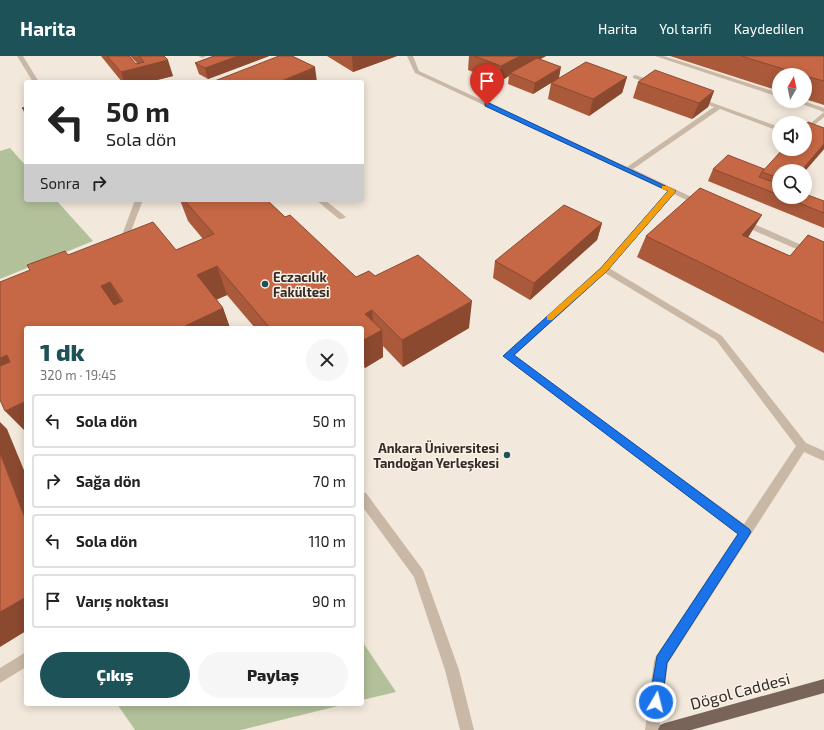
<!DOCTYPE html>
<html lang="tr">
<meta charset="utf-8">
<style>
:root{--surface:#fff;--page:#f6f6f6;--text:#222;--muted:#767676;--line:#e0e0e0;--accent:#1d5258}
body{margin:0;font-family:"Exo 2",sans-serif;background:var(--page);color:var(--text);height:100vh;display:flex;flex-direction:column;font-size:15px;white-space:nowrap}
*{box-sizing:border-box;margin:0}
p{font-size:13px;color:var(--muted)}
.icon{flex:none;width:22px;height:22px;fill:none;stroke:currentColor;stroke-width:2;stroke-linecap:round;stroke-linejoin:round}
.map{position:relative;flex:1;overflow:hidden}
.sheet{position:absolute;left:24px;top:270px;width:340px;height:380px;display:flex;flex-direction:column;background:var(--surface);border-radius:4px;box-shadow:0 2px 10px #0003}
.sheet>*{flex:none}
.guide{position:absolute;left:24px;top:24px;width:340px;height:122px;border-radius:4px;box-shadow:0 2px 10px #0003;background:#fff;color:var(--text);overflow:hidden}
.needle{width:26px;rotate:9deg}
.controls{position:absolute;left:772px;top:12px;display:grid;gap:8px}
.controls a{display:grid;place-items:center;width:40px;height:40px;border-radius:50%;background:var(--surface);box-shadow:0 2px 10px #0003;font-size:20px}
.pin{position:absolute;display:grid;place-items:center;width:34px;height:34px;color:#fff;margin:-41px -17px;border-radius:50% 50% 50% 0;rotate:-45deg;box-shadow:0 0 4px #0007}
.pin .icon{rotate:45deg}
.me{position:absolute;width:44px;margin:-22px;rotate:8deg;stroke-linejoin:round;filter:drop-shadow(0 0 3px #0008)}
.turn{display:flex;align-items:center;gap:14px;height:84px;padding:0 16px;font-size:18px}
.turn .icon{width:52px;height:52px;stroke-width:2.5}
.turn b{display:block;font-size:28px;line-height:34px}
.then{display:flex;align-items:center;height:38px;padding:0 16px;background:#0003;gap:8px;font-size:15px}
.round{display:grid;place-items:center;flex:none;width:42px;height:42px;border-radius:21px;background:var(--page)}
.summary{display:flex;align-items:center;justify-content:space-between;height:68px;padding:0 16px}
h1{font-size:24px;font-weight:800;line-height:30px;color:var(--accent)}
.action{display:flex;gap:8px;margin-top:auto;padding:8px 16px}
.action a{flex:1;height:46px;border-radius:24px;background:var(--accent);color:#fff;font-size:16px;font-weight:800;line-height:46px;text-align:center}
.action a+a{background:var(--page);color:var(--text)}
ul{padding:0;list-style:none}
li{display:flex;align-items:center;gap:12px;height:54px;margin:0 8px 6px;padding:0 8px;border:2px solid var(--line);border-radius:4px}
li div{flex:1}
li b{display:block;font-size:15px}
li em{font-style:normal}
header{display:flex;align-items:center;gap:24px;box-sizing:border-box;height:56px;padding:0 20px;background:var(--accent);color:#fff}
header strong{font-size:19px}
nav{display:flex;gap:22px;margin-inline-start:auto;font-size:14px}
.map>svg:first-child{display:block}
.green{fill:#b3c19b}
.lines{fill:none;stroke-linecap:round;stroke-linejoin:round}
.minor{fill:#cab8a7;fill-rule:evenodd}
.major{fill:#786458;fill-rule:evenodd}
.wall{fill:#aa593b}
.shaded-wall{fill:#8b4930}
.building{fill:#c66845;stroke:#8b4930;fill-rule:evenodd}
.route{fill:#1a73e8;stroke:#114b97}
.slow{fill:#f59e0b}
.poi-dot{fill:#1d5258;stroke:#f9f2e7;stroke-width:1.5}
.labels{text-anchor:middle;stroke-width:3;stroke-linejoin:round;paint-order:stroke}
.poi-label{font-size:13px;font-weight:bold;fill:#362c27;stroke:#f9f2e7;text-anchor:start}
.near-street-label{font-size:16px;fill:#362c27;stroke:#f9f2e7}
</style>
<header>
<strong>Harita</strong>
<nav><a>Harita</a><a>Yol tarifi</a><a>Kaydedilen</a></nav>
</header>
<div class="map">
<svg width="824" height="674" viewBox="0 0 824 674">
<rect width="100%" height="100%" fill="#f2e8db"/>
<g class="green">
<polygon points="10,92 26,110 26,144 56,144 93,185 0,223 0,95"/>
<polygon points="362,585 396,636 362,644"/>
<polygon points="117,648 346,648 241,674 135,674"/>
</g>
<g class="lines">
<g class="minor">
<polygon points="17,0 23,0 39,26 33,26"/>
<polygon points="198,0 206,0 203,2"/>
<path d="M407 0H413L419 15 627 111 714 51 695 44V42H699L779 71V75L720 53 633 113 704 147 703 149H697L674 138 609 212 722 280 806 387 824 395V405L804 396 668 607 659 674H645L654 605 656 600 738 478 503 300 601 211 668 135 415 17ZM605 217 716 284 796 390 744 468 514 300Z"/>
<polygon points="655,0 664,0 779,37 779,41"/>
<polygon points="635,19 656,26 657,27 654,29 633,22 633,20"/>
<polygon points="794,45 803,45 824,52 824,56"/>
<polygon points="824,56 824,61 805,77 805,72"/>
<polygon points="135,144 143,144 128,183 121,188 115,188 115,184 121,182"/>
<polygon points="316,144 325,144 346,161 342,163 339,163"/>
<polygon points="739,164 745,164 824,199 824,205 739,168"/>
<polygon points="362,436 366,437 423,514 459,614 474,674 460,674 445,614 414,521 362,450"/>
<polygon points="26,596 26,611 0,627 0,612"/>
</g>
<polygon class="major" points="824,623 824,637 691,674 658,674 660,669 665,667"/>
</g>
<g class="wall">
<polygon points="101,0 129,0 136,8 137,7 130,0 164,0 173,20 149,26 122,26"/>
<polygon points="214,0 269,0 208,23 199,18 195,7"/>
<polygon points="327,0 397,0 353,16"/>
<polygon points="469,0 546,0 540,3 559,22 533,38 508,28 509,20 499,26 468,14"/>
<polygon points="670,0 824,0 824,49 805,43 805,19 779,19 779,35"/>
<polygon points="627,21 622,37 589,60 548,43 551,27"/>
<polygon points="638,26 714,35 708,51 692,63 633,42"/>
<polygon points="26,51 26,60 22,52"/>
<polygon points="824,72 824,93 805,115 779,115 779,141 805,141 824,145 824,172 708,125 713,113 764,113"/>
<polygon points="180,144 267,144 285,161 356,221 375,220 469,272 403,311 383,290 383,301 365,312 362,309 362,272 255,272 227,239 216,244 223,252 230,272 26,272 68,199 176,194 203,183 188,165"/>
<polygon points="602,167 597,184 530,244 493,222 495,205"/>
<polygon points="646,180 749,180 748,181 790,200 824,186 824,297 637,201"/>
</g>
<g class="shaded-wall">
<polygon points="238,0 269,0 208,23 205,12"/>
<polygon points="352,0 397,0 353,16"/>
<polygon points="520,0 546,0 513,18 510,17 509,20 499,26 501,10"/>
<polygon points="168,4 173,20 149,26 124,26 121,16"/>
<polygon points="315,11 317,26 279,26"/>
<polygon points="561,11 559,22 533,38 535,27"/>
<polygon points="627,21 622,37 589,60 593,43"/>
<polygon points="714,35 708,51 692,63 699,47"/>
<polygon points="824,88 824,93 805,115 801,115"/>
<polygon points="762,159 749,180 730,200 742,179"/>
<polygon points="602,167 597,184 530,244 534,227"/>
<polygon points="217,210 227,239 208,247 197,219"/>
<polygon points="110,226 126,254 117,258 101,230"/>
<polygon points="472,245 469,272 403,311 402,284"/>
<polygon points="223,252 230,272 181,272"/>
<polygon points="372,254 374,278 382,274 383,301 365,312 362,285 365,258"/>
<polygon points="7,299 26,320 0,316 0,302"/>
<polygon points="26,345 26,376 5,355"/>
<polygon points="0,366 7,373 26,419 26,465 0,397"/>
<polygon points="26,541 26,575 0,591 0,556"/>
</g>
<g class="building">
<polygon points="107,0 129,0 136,8 144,6 139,0 164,0 168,4 121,16"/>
<polygon points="214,0 238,0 205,12 195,7"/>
<polygon points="279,0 292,0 315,11 279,26 212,26"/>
<polygon points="474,0 520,0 501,10"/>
<polygon points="741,0 824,0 824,25 805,20 805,19 803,19"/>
<polygon points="537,2 561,11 535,27 510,17"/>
<polygon points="586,6 627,21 593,43 551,27"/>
<polygon points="655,14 714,35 699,47 638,26"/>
<polygon points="26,51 26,55 22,52"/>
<polygon points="808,66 824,72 824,88 801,115 779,115 779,122 762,116 783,93 805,93 805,70"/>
<polygon points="728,99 764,113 762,116 759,121 779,128 779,139 713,113"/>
<polygon points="700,132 762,159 742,179 790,200 808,179 824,186 824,267 646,180"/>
<polygon points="805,138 824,145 824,157 784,141 805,141"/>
<path d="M184 144H267L285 161 290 159 356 221 369 215 375 220 418 199 472 245 402 284 372 254 365 258 382 274 362 285V272H270L217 210 197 219 223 252 181 272H26V345L5 355 0 344V310L10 306 7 299 0 302V226L30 214 27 209 65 195 68 199 153 166 176 194 214 178ZM110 226 123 245 114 249 101 230Z"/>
<polygon points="564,149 602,167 534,227 495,205"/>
<polygon points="0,397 26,465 26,541 0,556"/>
</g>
<polygon class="route" points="485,47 489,47 676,135 607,215 514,299 749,473 751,476 667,607 662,646 660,651 656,653 651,651 649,646 657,600 738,478 503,300 601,212 668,135 485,50"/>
<polygon class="slow" points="662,130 667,130 676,135 607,215 552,264 547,264 547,260 601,212 668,135 662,133"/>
<g class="poi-dot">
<circle cx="265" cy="228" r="4"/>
<circle cx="507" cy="399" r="4"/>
</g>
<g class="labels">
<g class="poi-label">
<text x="273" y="226">Eczacılık<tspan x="273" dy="15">Fakültesi</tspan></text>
<text x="499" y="397" text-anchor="end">Ankara Üniversitesi<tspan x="499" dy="15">Tandoğan Yerleşkesi</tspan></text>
</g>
<g class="near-street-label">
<text transform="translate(740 635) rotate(-15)" y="6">Dögol Caddesi</text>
</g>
</g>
</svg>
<div class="controls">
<a><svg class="needle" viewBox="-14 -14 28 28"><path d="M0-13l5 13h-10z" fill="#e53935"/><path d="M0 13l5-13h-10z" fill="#767676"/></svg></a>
<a><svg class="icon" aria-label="sound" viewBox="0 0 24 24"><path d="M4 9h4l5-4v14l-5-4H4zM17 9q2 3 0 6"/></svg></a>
<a><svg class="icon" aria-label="search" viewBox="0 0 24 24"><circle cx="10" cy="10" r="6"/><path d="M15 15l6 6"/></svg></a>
</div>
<div class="pin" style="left:487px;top:49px;background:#d93025"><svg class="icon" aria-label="arrive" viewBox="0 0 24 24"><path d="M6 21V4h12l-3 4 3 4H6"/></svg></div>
<svg class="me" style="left:656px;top:646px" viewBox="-20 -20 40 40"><circle r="17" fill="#1a73e8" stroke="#fff" stroke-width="3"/><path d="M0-11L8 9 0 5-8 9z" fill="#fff"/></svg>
<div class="guide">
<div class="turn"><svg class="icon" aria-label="left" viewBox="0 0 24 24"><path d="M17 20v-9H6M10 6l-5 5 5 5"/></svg><div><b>50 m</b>Sola dön</div></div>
<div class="then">Sonra<svg class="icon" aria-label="right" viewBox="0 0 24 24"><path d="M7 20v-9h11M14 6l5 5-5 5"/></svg></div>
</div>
<section class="sheet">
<div class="summary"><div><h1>1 dk</h1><p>320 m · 19:45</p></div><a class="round"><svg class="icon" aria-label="close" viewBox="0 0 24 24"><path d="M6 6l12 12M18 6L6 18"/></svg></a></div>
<ul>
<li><svg class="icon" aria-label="left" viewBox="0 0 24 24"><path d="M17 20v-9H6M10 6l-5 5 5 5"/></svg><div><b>Sola dön</b></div><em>50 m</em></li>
<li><svg class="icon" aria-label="right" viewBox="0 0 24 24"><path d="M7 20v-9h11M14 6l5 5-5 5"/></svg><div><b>Sağa dön</b></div><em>70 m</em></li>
<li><svg class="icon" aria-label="left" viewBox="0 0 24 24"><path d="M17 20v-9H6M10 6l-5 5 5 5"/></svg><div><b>Sola dön</b></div><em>110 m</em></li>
<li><svg class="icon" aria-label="arrive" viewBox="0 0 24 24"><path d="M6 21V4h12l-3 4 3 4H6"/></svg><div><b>Varış noktası</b></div><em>90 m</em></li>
</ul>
<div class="action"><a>Çıkış</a><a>Paylaş</a></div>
</section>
</div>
